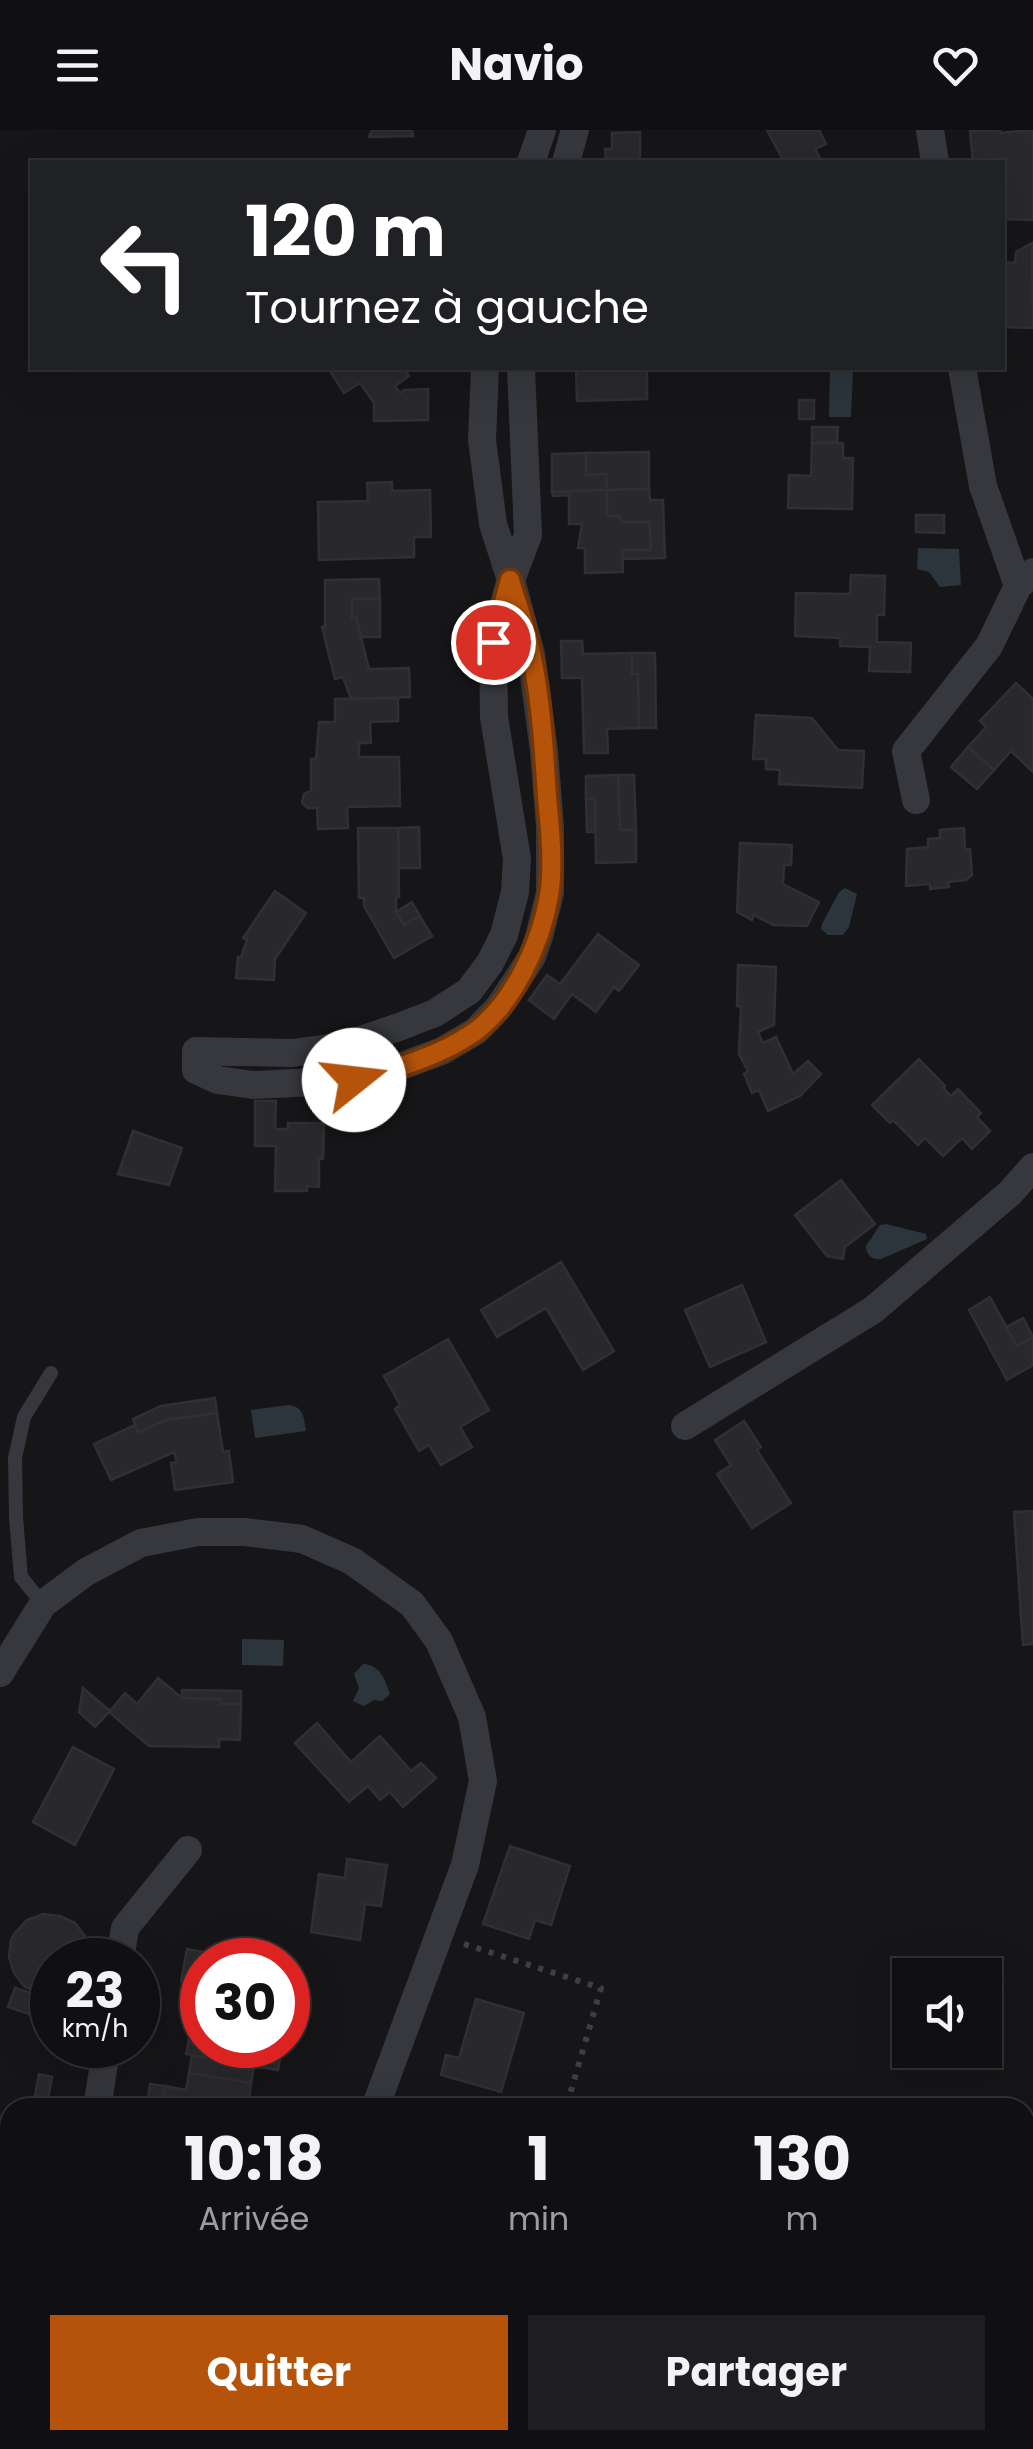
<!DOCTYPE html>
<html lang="fr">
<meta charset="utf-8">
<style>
:root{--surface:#101012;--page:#1e1e20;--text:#f1f3f6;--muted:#9c9d9f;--line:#303032;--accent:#b45309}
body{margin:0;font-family:Poppins,sans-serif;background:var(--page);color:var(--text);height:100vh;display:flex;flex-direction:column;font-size:38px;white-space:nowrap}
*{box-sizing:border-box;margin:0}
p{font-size:32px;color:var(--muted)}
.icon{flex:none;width:55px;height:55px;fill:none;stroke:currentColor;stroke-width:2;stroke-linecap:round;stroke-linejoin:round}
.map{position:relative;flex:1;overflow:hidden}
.sheet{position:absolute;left:0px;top:1968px;width:1035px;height:352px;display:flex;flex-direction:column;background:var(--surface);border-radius:30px 30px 0 0;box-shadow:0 10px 40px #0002,0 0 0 2px var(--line)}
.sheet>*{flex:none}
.guide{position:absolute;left:30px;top:30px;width:975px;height:210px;border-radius:0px;box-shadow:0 10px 40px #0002,0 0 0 2px var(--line);background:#202124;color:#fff;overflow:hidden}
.buttons{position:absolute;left:892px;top:1828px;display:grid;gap:20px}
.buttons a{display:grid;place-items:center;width:110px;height:110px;border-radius:0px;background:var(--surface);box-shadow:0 10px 40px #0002,0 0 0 2px var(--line);font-size:50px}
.speed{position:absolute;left:30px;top:1808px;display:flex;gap:20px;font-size:50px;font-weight:700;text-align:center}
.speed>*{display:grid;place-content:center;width:130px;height:130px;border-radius:50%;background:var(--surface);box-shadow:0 10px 40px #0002,0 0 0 2px var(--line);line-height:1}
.speed small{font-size:25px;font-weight:400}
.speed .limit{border:15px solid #d22;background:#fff;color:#111}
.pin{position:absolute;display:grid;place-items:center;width:85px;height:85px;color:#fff;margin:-42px;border:5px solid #fff;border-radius:50%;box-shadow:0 2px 10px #0007}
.me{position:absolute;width:110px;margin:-55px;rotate:74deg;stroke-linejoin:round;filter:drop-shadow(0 0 8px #0008)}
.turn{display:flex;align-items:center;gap:35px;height:210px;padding:0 50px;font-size:45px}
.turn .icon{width:130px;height:130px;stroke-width:2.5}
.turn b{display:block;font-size:70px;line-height:85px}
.eta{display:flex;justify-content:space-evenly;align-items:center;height:170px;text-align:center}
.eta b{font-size:60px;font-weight:700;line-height:70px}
.button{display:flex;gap:20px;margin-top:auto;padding:20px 50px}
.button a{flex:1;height:115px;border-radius:0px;background:var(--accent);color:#fff;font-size:40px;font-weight:700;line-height:115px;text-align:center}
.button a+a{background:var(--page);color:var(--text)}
header{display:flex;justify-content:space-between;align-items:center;height:130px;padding:0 50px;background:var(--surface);font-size:45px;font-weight:700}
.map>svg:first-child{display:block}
.water{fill:#2c353c}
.building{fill:#29292c;stroke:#303034;stroke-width:2.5}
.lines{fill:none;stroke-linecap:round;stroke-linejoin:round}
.path{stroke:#3d3f44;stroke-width:6;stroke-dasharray:5 8;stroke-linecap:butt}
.service{stroke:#37383d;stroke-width:14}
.minor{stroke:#37383d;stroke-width:28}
.route-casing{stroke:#753606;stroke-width:25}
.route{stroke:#b45309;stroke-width:18}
</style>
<header><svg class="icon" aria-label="menu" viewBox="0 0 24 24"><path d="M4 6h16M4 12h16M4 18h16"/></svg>Navio<svg class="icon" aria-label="heart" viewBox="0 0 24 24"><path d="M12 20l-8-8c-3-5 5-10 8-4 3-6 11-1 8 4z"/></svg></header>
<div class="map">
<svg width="1033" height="2319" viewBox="0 0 1033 2319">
<rect width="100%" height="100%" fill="#161618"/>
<g class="water">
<polygon points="830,240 853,241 851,287 829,287"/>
<polygon points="918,418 959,419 961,455 940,457 929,442 917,439"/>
<polygon points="845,758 857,764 849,797 843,805 828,805 821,799 822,794 839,762"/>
<path d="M886 1094 926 1104 927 1109 881 1129C872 1130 866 1125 866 1116L880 1095Z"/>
<path d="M289 1275C304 1277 304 1288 306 1301L255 1308 251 1280Z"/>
<polygon points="242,1509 284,1510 283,1536 242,1535"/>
<path d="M363 1534C380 1535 385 1549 390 1564L382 1571 374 1570 364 1576 353 1571 359 1558 354 1544Z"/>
</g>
<g class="building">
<polygon points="372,0 412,0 413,6 369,7"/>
<polygon points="767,0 819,0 826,14 815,19 822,32 784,32"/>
<polygon points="1000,0 1000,3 1033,0 1033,90 1002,89 1002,32 973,32 970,1"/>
<polygon points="640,2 640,32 606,32 605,19 612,19 612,3"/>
<polygon points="1032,113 1033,198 1002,197 1002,132 1015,133 1016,122"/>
<polygon points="328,238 404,238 409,246 395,256 400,263 404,260 428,259 428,290 374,291 374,273 360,253 344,263"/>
<polygon points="576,238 647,238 647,269 577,271"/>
<rect x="799" y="270" width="15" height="19"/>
<polygon points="812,297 838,297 837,313 812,313"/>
<polygon points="812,313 843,313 843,328 853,328 852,379 788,378 789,345 811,346"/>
<polygon points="649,322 649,359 607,360 606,344 586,345 586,323"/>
<polygon points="586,323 586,345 606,344 607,360 552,362 552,324"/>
<polygon points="392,352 392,361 430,360 431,407 414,407 414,427 319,430 318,372 368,371 367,353"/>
<polygon points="649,359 650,370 663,370 665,428 623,429 622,420 650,420 649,392 621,392 620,386 607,386 607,360"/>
<polygon points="607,360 607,386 620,386 621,392 649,392 651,416 650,420 622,420 623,442 585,443 585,418 578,418 582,394 569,394 569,365 553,366 552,362"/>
<polygon points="916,385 944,385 944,403 916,402"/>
<polygon points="851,445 885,446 884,485 877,485 877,512 911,513 910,542 869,541 870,517 840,516 840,508 795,506 796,463 850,464"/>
<polygon points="379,449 380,469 352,469 352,488 356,487 369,539 409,538 410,567 351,569 343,547 335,549 322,497 325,496 325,450"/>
<polygon points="352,469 380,469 380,507 361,507 356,487 352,488"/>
<polygon points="561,511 582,511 583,524 632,523 632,544 638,544 639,598 607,599 608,623 584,623 582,548 562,548"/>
<polygon points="632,523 655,523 656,598 639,598 638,544 632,544"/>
<polygon points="1016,553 1033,569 1033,642 1011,621 994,640 968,617 986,597 980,591"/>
<polygon points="398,568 398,591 370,592 371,613 359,613 359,627 399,627 400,676 347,677 348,698 318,699 317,678 308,678 302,673 304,664 311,661 311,629 316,629 319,592 335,592 335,569"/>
<polygon points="756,585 812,588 838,620 864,621 862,658 779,654 780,640 766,639 766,629 753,629"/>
<polygon points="968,617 994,640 977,659 951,637"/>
<polygon points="618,645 634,645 636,700 620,700"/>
<polygon points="618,645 620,700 636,700 636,732 596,733 595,668 586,669 586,646"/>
<polygon points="595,668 595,702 587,702 586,669"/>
<polygon points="419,697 420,738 399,738 398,698"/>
<polygon points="358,698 398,698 399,767 396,767 396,782 404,795 420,786 432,806 394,828 364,776 364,768 359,768"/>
<polygon points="964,698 965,720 970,719 972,745 966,750 948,752 949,757 930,759 930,754 906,756 907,719 928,717 928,709 940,708 940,700"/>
<polygon points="740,713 792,715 791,735 784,735 783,754 819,772 807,796 773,795 754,785 752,790 737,782"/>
<polygon points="275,761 306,783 275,829 274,850 236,848 238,827 241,827 247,810 243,808"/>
<polygon points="412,772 420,786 404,795 396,782"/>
<polygon points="598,804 639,835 619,861 614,857 596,882 572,864 554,889 529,870 547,845 560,854"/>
<polygon points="738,835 776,837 774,895 758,902 763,913 776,907 793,944 808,931 821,944 800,966 768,981 759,960 752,963 744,944 748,941 739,924 741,877 737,876"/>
<polygon points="919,929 945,956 943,958 951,966 958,959 981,983 977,987 990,1001 972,1019 962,1008 943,1026 925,1008 918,1015 893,990 890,993 872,975"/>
<polygon points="255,971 276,971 275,999 288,999 288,993 324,993 323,1029 319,1029 319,1057 307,1056 307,1061 275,1061 276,1016 255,1016"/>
<polygon points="133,1001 182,1018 169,1055 118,1044"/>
<polygon points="841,1050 875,1094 845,1117 843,1129 827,1126 795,1085"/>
<polygon points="561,1132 614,1221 583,1240 546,1178 497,1207 481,1180"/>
<polygon points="742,1155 766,1212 710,1237 685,1180"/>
<polygon points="990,1167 1017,1216 1033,1207 1033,1235 1007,1250 969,1180"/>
<polygon points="1023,1188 1033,1207 1017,1216 1006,1197"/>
<polygon points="448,1209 489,1280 460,1297 472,1317 441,1335 429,1315 419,1321 395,1279 400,1275 384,1246"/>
<polygon points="215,1268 217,1283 166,1290 138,1303 133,1289 161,1276"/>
<polygon points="217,1283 223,1322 229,1321 233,1352 175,1360 171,1333 177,1332 174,1322 111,1350 94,1314 135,1295 138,1303 166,1290"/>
<polygon points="744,1291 761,1317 757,1320 791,1373 752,1398 717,1344 731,1335 715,1310"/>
<polygon points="1033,1381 1033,1514 1023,1515 1014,1382"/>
<polygon points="158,1548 182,1568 221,1569 220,1574 241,1574 240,1610 219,1609 219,1617 149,1616 109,1582 95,1597 79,1582 83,1558 110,1581 125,1563 137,1574"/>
<polygon points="182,1560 241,1561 241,1574 220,1574 221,1569 182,1568"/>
<polygon points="317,1593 351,1632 380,1606 411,1641 421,1633 436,1648 403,1677 390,1662 380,1670 368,1656 349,1672 295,1613"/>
<polygon points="73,1617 114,1639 75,1715 33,1692"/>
<polygon points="510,1716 570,1736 551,1795 535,1790 529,1809 483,1794"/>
<polygon points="347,1729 387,1735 381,1776 365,1774 360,1810 311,1802 319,1744 345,1748"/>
<polygon points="43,1784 60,1786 75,1793 85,1806 90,1823 89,1830 52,1830 52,1864 39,1864 24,1856 14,1843 9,1827 11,1810 15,1803 27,1790"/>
<polygon points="187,1819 234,1828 234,1830 202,1830 202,1905 190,1903 194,1883 181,1880 186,1853 181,1852"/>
<polygon points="15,1858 52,1870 50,1891 8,1877"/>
<polygon points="476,1869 524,1883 501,1962 441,1945 446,1925 459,1928"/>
<polygon points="190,1903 202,1905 202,1915 241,1915 237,1933 186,1924"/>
<polygon points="257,1915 282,1918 278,1940 253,1936"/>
<polygon points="192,1925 254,1936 251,1953 189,1943"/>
<polygon points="189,1943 251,1953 249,1972 222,1968 217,1975 209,1978 146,1978 148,1969 162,1971 165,1956 186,1960"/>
<polygon points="39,1944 52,1947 48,1968 35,1965"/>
<polygon points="150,1954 165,1956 162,1971 148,1969"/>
<polygon points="0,2062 10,2064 10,2162 0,2161"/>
<polygon points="28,2310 72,2310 91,2315 90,2319 26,2319"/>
</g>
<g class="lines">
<polyline class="path" points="464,1814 601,1858 566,1978"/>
<polyline class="service" points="43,1474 21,1447 16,1387 15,1328 24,1287 51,1243"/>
<g class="minor">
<polyline points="930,0 935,32"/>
<polyline points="531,32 542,0"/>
<polyline points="566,32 575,0"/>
<polyline points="485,238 482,310 493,394 511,450 493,512 494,587 517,729 515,762 504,805 490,833 469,861 435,883 399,897 343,916 293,923 196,921 196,940 218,950 253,955 354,950 391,940 442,921 476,901 499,877 532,827 539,807 550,763 550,697 544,621 531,524 511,450 528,405 521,238"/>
<polyline points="962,238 983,356 1018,456"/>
<polyline points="916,670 906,621 989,516 1018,456 1033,442"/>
<polyline points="685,1296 873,1180 1010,1063 1033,1037"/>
<polyline points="0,1543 43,1474 86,1442 141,1413 198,1402 245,1402 302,1409 352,1431 412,1474 439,1511 472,1587 483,1651 465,1735 375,1978"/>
<polyline points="120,1830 125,1798 188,1720"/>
<polyline points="97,1978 107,1915"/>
<polyline points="397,2319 405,2313"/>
</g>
</g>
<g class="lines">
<defs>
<path id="route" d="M354 950C394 939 438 927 473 903 513 875 541 813 549 766 554 736 550 697 547 667 544 619 541 570 531 523 526 498 517 474 510 450L493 512"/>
</defs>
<use href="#route" class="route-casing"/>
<use href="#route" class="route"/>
</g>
</svg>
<div class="buttons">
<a><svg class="icon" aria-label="sound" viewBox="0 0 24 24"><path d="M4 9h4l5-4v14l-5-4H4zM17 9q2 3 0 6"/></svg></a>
</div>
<div class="speed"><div>23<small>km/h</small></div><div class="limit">30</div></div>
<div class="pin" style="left:493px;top:512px;background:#d93025"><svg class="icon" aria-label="arrive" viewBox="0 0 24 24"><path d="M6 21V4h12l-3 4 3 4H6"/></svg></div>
<svg class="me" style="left:354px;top:950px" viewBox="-20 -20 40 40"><circle r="19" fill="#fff"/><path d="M0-13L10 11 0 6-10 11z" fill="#b45309"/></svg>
<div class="guide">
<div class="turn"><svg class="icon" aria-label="left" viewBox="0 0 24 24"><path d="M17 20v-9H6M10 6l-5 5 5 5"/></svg><div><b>120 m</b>Tournez à gauche</div></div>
</div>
<section class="sheet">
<div class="eta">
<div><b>10:18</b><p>Arrivée</p></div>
<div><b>1</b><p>min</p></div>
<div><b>130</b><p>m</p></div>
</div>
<div class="button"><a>Quitter</a><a>Partager</a></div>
</section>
</div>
